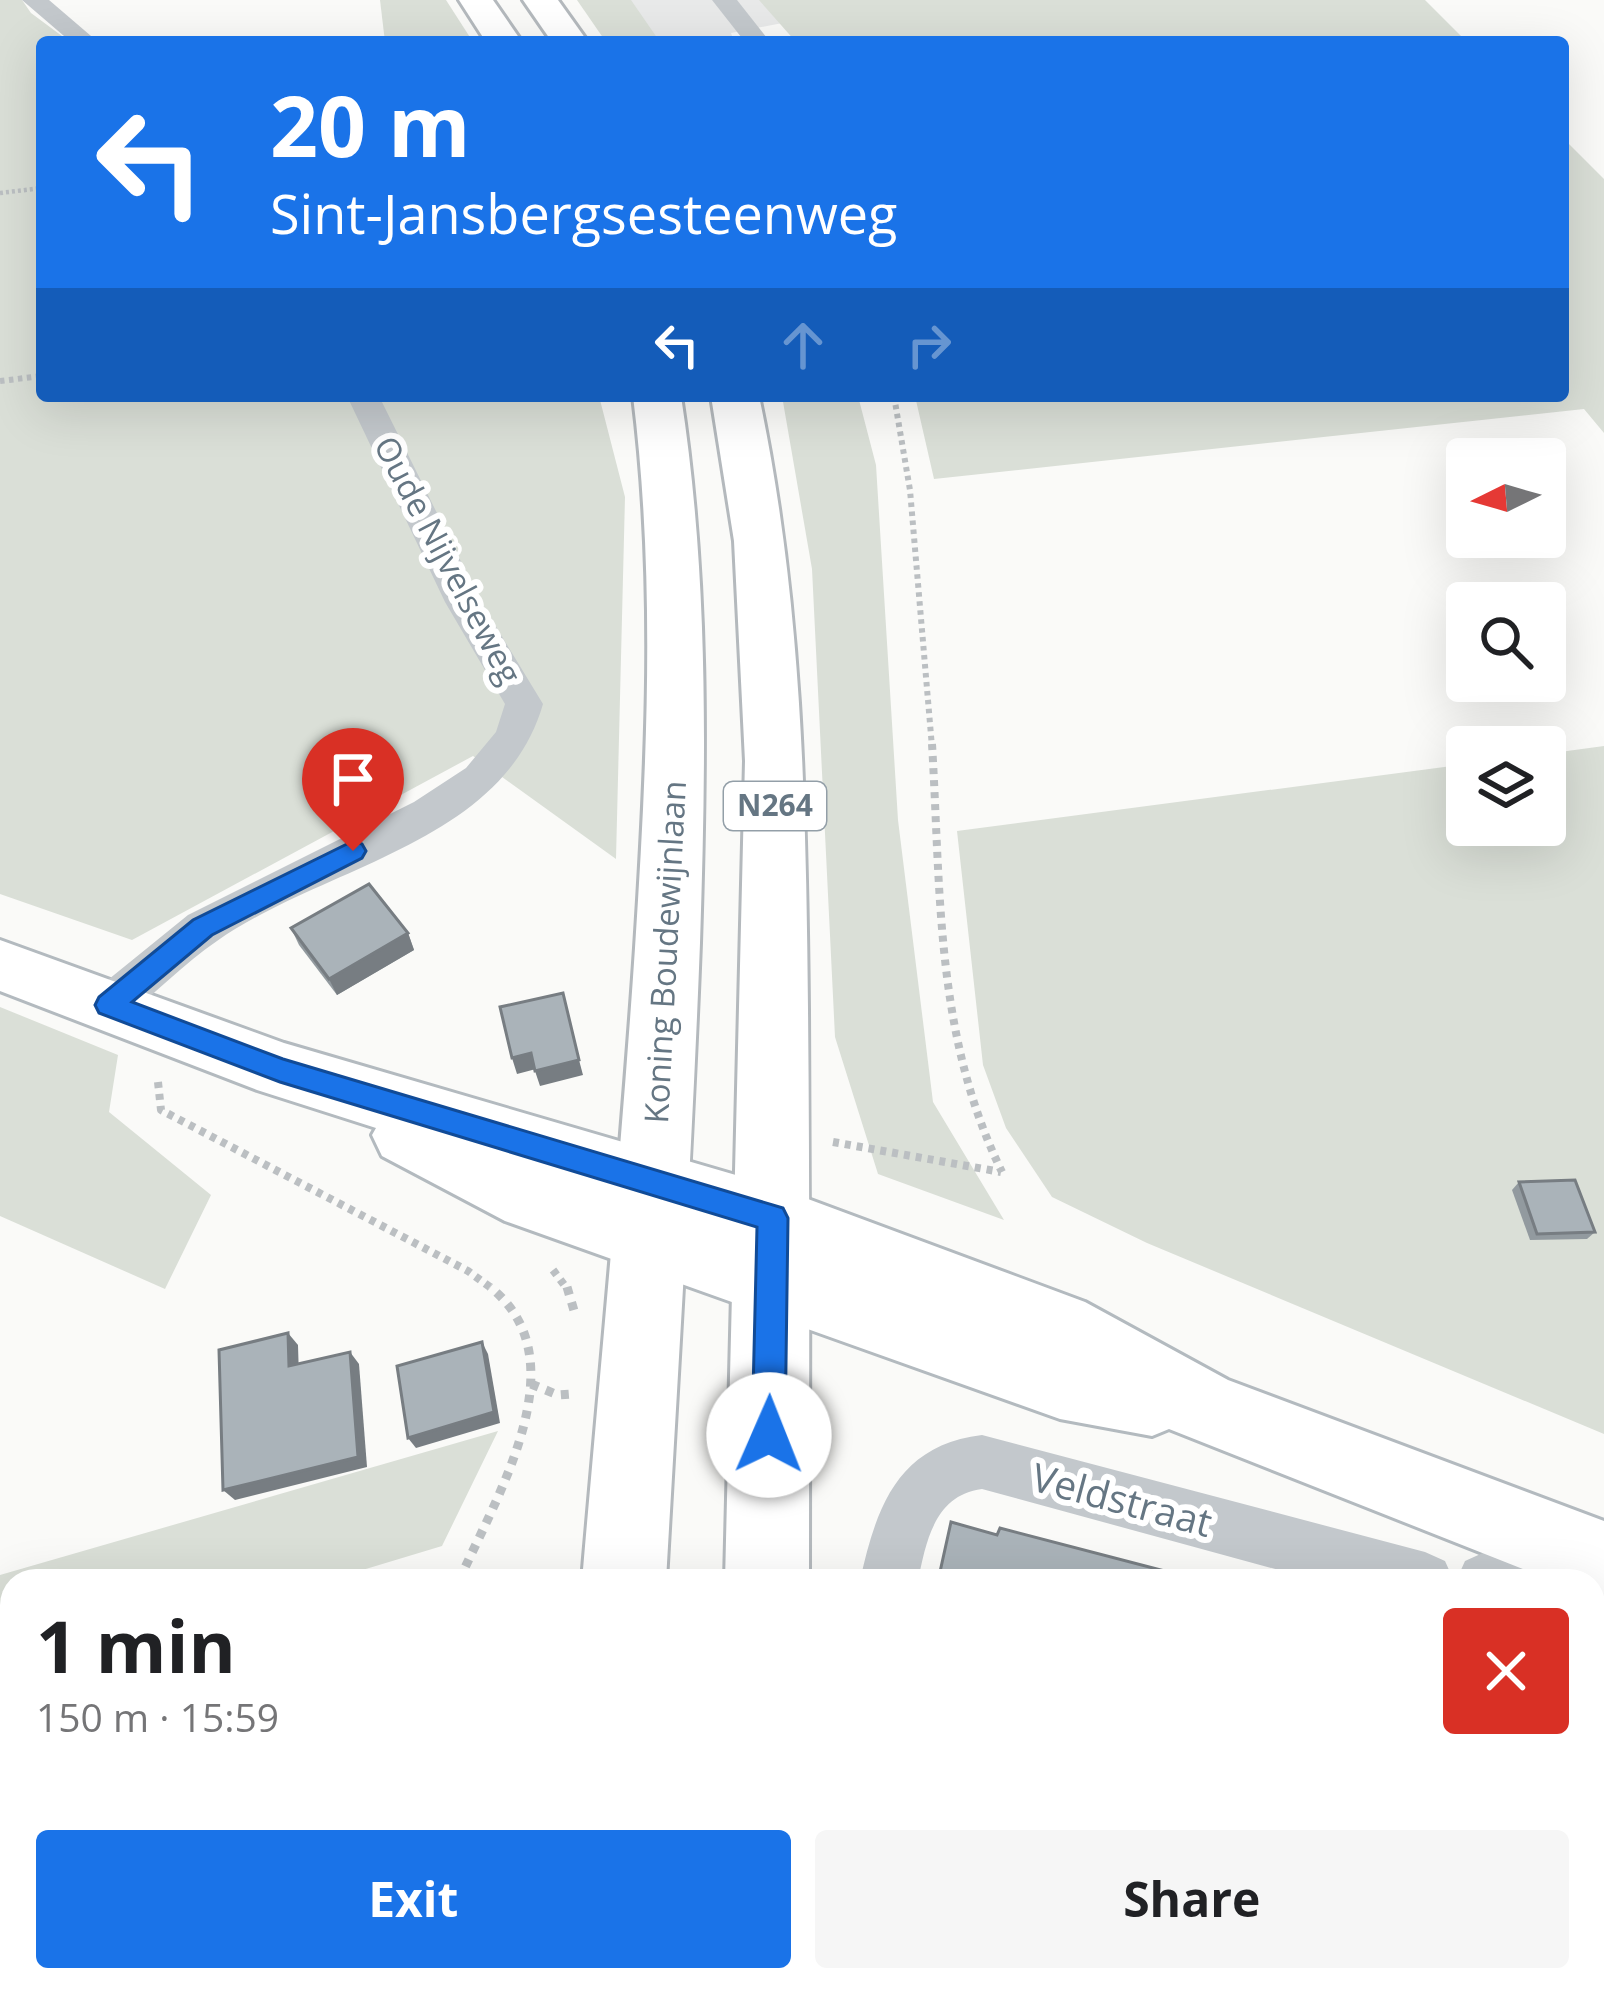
<!DOCTYPE html>
<meta charset="utf-8">
<style>
:root{--surface:#fff;--page:#f6f6f6;--text:#202124;--muted:#757577;--accent:#1a73e8}
body{margin:0;font-family:"Open Sans",sans-serif;background:var(--page);color:var(--text);height:100vh;display:flex;flex-direction:column;font-size:45px;white-space:nowrap}
*{box-sizing:border-box;margin:0}
p{font-size:39px;color:var(--muted)}
.icon{flex:none;width:66px;height:66px;fill:none;stroke:currentColor;stroke-width:2;stroke-linecap:round;stroke-linejoin:round}
.map{position:relative;flex:1;overflow:hidden}
.panel{position:absolute;left:0px;top:1569px;width:1605px;height:423px;display:flex;flex-direction:column;background:var(--surface);border-radius:36px 36px 0 0;box-shadow:0 12px 48px #0002}
.panel>*{flex:none}
.guide{position:absolute;left:36px;top:36px;width:1533px;height:366px;border-radius:12px;box-shadow:0 12px 48px #0002;background:#1a73e8;color:#fff;overflow:hidden}
.needle{width:78px;rotate:265deg}
.controls{position:absolute;left:1446px;top:438px;display:grid;gap:24px}
.controls a{display:grid;place-items:center;width:120px;height:120px;border-radius:12px;background:var(--surface);box-shadow:0 12px 48px #0002;font-size:60px}
.pin{position:absolute;display:grid;place-items:center;width:102px;height:102px;color:#fff;margin:-123px -51px;border-radius:50% 50% 50% 0;rotate:-45deg;box-shadow:0 0 12px #0007}
.pin .icon{rotate:45deg}
.me{position:absolute;width:132px;margin:-66px;rotate:1deg;stroke-linejoin:round;filter:drop-shadow(0 0 9px #0008)}
.turn{display:flex;align-items:center;gap:42px;height:252px;padding:0 36px;font-size:54px}
.turn .icon{width:156px;height:156px;stroke-width:2.5}
.turn b{display:block;font-size:84px;line-height:102px}
.lanes{display:flex;align-items:center;height:114px;padding:0 36px;background:#0003;justify-content:center;gap:60px;direction:ltr}
.lanes .off{opacity:.35}
.round{display:grid;place-items:center;flex:none;width:126px;height:126px;border-radius:12px;background:var(--page)}
.head{display:flex;align-items:center;justify-content:space-between;height:204px;padding:0 36px}
h1{font-size:72px;font-weight:700;line-height:90px}
.primary-button{display:flex;gap:24px;margin-top:auto;padding:24px 36px}
.primary-button a{flex:1;height:138px;border-radius:12px;background:var(--accent);color:#fff;font-size:48px;font-weight:700;line-height:138px;text-align:center}
.primary-button a+a{background:var(--page);color:var(--text)}
.map>svg:first-child{display:block}
.built{fill:#e8e9e9}
.green{fill:#dadfd7}
.lines{fill:none;stroke-linecap:round;stroke-linejoin:round}
.secondary-casing{stroke:#b3babf;stroke-width:6}
.highway-casing{stroke:#b4b9bd;stroke-width:6}
.path-far3{stroke:#bbbfc2;stroke-width:4.5;stroke-dasharray:3 3;stroke-linecap:butt}
.path-far2{stroke:#bbbfc2;stroke-width:6;stroke-dasharray:4.5 4.5;stroke-linecap:butt}
.path-far1{stroke:#bbbfc2;stroke-width:8;stroke-dasharray:6 6;stroke-linecap:butt}
.path{stroke:#bbbfc2;stroke-width:9;stroke-dasharray:8 8;stroke-linecap:butt}
.street{fill:#c3c8cc;fill-rule:evenodd}
.secondary{fill:#fff;fill-rule:evenodd}
.highway{fill:#fff;fill-rule:evenodd}
.wall{fill:#929a9f}
.shaded-wall{fill:#777d82}
.building{fill:#aab3b9;stroke:#777d82;stroke-width:3}
.route{fill:#1a73e8;stroke:#114b97;stroke-width:3}
.labels{text-anchor:middle;stroke-width:12;stroke-linejoin:round;paint-order:stroke}
.shield{fill:#fff;stroke:#939fa8;stroke-width:3}
.shield-label{font-size:30px;font-weight:bold;fill:#657683}
.street-label{font-size:33px;fill:#657683;stroke:#fff}
.near-street-label{font-size:39px;fill:#657683;stroke:#fff}
</style>
<div class="map">
<svg width="1604" height="1991" viewBox="0 0 1604 1991">
<rect width="100%" height="100%" fill="#fafaf8"/>
<polygon class="built" points="616,0 1255,0 1237,42 820,42 798,20 731,33 734,42 651,42"/>
<g class="green">
<polygon points="0,0 22,0 31,13 70,42 42,42 42,396 599,396 625,497 616,859 473,756 132,940 0,894"/>
<polygon points="380,0 446,0 473,42 385,42"/>
<polygon points="577,0 631,0 660,42 606,42"/>
<polygon points="759,0 1425,0 1467,42 796,42"/>
<polygon points="1563,138 1604,179 1604,433 1584,409 934,479 915,396 1563,396"/>
<polygon points="782,396 858,396 876,465 898,820 933,1102 1004,1220 878,1174 835,1037 812,569"/>
<polygon points="1604,746 1604,1434 1147,1243 1052,1197 1006,1128 983,1065 957,831 1467,764 1467,825 1545,825 1545,754"/>
<polygon points="0,1007 118,1055 109,1112 211,1195 165,1289 0,1216"/>
<polygon points="498,1431 442,1546 326,1581 12,1581 12,1676 0,1680 0,1575"/>
</g>
<g class="lines">
<defs>
<polygon id="secondary" points="0,940 284,1043 773,1186 1085,1302 1228,1380 1604,1521 1604,1601 1593,1597 1593,1581 1553,1581 1169,1429 1152,1436 1060,1419 505,1221 382,1156 372,1135 376,1128 257,1090 0,991"/>
<g id="highway">
<polygon points="459,0 493,0 522,42 486,42"/>
<polygon points="523,0 558,0 588,42 552,42"/>
<path d="M633 396H681C709 578 706 759 700 943 692 1156 678 1368 666 1581H582C600 1370 621 1159 635 948 647 763 656 581 633 396Z"/>
<path d="M711 396H759C802 599 806 802 808 1009 810 1200 809 1390 809 1581H725L745 761 734 541Z"/>
<polygon points="548,1980 644,1980 644,1991 546,1991"/>
<polygon points="712,1980 808,1980 809,1991 711,1991"/>
</g>
</defs>
<use href="#secondary" class="secondary-casing"/>
<use href="#highway" class="highway-casing"/>
<polyline class="path-far3" points="0,193 42,188"/>
<g class="path-far2">
<polyline points="0,381 42,376"/>
<polyline points="894,396 910,490 932,747"/>
</g>
<g class="path-far1">
<path d="M932 744C941 892 935 1035 1002 1172"/>
<polyline points="158,1082 161,1110 468,1271 494,1290"/>
<polyline points="833,1142 1001,1172"/>
<polyline points="553,1270 568,1290"/>
</g>
<g class="path">
<polyline points="567,1287 575,1314"/>
<polyline points="531,1384 558,1395 571,1394"/>
<path d="M459 1581C495 1498 582 1360 490 1287"/>
<polyline points="0,1966 12,1963"/>
<polyline points="311,1991 313,1980"/>
</g>
<g class="street">
<polygon points="22,0 49,0 98,42 71,42"/>
<polygon points="712,0 737,0 770,42 745,42"/>
<path d="M347 396H379L481 602 543 704C503 844 323 866 217 941 185 963 155 993 125 1018L109 1024 93 1018 86 1005 93 992 188 915 414 802 466 768 496 732 505 704 445 602Z"/>
<path d="M982 1435 1425 1552 1445 1561 1454 1581H1319L982 1489C935 1495 926 1541 918 1581H860C876 1507 898 1445 982 1435Z"/>
<polygon points="1604,1536 1604,1594 1593,1595 1593,1581 1456,1581 1465,1561 1485,1552"/>
<polygon points="889,1980 955,1980 958,1991 892,1991"/>
</g>
<use href="#secondary" class="secondary"/>
<use href="#highway" class="highway"/>
</g>
<g class="wall">
<polygon points="291,928 408,933 414,950 337,995 299,945"/>
<polygon points="1519,1182 1595,1232 1587,1239 1530,1240 1512,1190"/>
<polygon points="1216,1980 1435,1980 1435,1991 1254,1991"/>
</g>
<g class="shaded-wall">
<polygon points="408,933 414,950 337,995 329,979"/>
<polygon points="531,1053 536,1069 517,1074 512,1058"/>
<polygon points="579,1060 583,1075 540,1086 535,1071"/>
<polygon points="288,1333 298,1345 299,1378 289,1366"/>
<polygon points="482,1342 488,1354 500,1423 416,1448 408,1438"/>
<polygon points="350,1352 359,1364 367,1467 235,1500 223,1490"/>
</g>
<g class="building">
<polygon points="369,884 408,933 329,979 291,928"/>
<polygon points="563,993 579,1060 535,1071 531,1053 512,1058 500,1007"/>
<polygon points="1575,1180 1595,1232 1537,1234 1519,1182"/>
<polygon points="288,1333 289,1366 350,1352 358,1457 223,1490 219,1350"/>
<polygon points="482,1342 494,1412 408,1438 397,1366"/>
<polygon points="951,1522 997,1535 1000,1528 1203,1581 938,1581"/>
<polygon points="1593,1769 1604,1770 1604,1902 1593,1901"/>
<polygon points="1224,1980 1435,1980 1435,1991 1262,1991"/>
</g>
<polygon class="route" points="353,841 362,844 366,851 362,858 212,935 132,1002 283,1059 783,1208 788,1218 785,1435 781,1446 769,1451 757,1446 752,1435 757,1227 280,1082 99,1013 95,1005 99,997 193,920"/>
<g class="labels">
<rect class="shield" x="724" y="782" width="102" height="48" rx="9"/>
<g class="shield-label">
<text x="775" y="816">N264</text>
</g>
<g class="street-label">
<text transform="translate(448 560) rotate(62)" y="12">Oude Nijvelseweg</text>
<text transform="translate(665 952) rotate(-87)" y="12">Koning Boudewijnlaan</text>
</g>
<g class="near-street-label">
<text transform="translate(1122 1500) rotate(15)" y="14">Veldstraat</text>
</g>
</g>
</svg>
<div class="controls">
<a><svg class="needle" viewBox="-14 -14 28 28"><path d="M0-13l5 13h-10z" fill="#e53935"/><path d="M0 13l5-13h-10z" fill="#757577"/></svg></a>
<a><svg class="icon" aria-label="search" viewBox="0 0 24 24"><circle cx="10" cy="10" r="6"/><path d="M15 15l6 6"/></svg></a>
<a><svg class="icon" aria-label="layers" viewBox="0 0 24 24"><path d="M12 4l9 5-9 5-9-5zM3 14l9 5 9-5"/></svg></a>
</div>
<div class="pin" style="left:353px;top:851px;background:#d93025"><svg class="icon" aria-label="arrive" viewBox="0 0 24 24"><path d="M6 21V4h12l-3 4 3 4H6"/></svg></div>
<svg class="me" style="left:769px;top:1435px" viewBox="-20 -20 40 40"><circle r="19" fill="#fff"/><path d="M0-13L10 11 0 6-10 11z" fill="#1a73e8"/></svg>
<div class="guide">
<div class="turn"><svg class="icon" aria-label="left" viewBox="0 0 24 24"><path d="M17 20v-9H6M10 6l-5 5 5 5"/></svg><div><b>20 m</b>Sint-Jansbergsesteenweg</div></div>
<div class="lanes"><svg class="icon" aria-label="left" viewBox="0 0 24 24"><path d="M17 20v-9H6M10 6l-5 5 5 5"/></svg><svg class="icon off" aria-label="ahead" viewBox="0 0 24 24"><path d="M12 20V5M6 11l6-6 6 6"/></svg><svg class="icon off" aria-label="right" viewBox="0 0 24 24"><path d="M7 20v-9h11M14 6l5 5-5 5"/></svg></div>
</div>
<section class="panel">
<div class="head"><div><h1>1 min</h1><p>150 m · 15:59</p></div><a class="round" style="background:#d93025;color:#fff"><svg class="icon" aria-label="close" viewBox="0 0 24 24"><path d="M6 6l12 12M18 6L6 18"/></svg></a></div>
<div class="primary-button"><a>Exit</a><a>Share</a></div>
</section>
</div>
